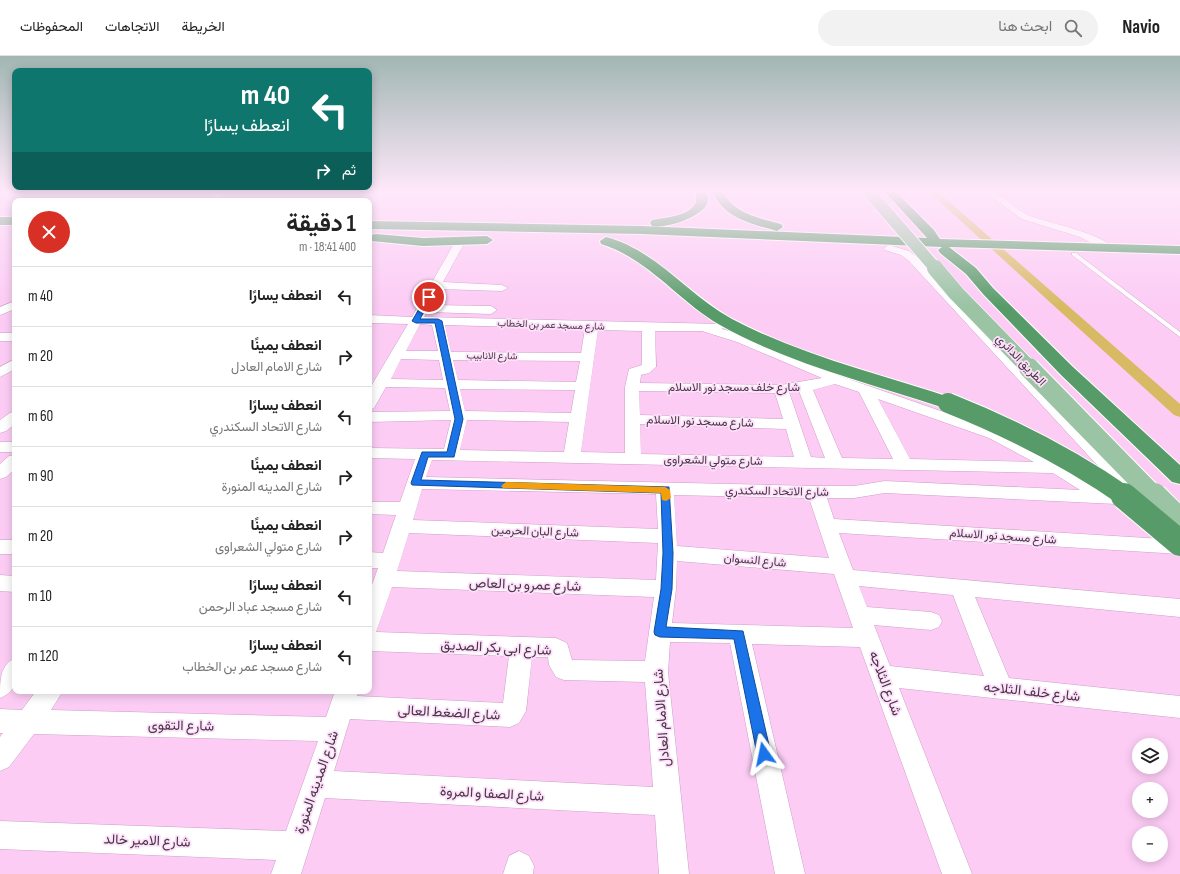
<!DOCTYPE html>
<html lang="ar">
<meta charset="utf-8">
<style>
:root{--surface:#fff;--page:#f2f2f2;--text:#222;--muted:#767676;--line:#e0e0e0}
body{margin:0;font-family:"Sofia Sans Condensed",Vazirmatn,sans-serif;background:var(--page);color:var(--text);direction:rtl;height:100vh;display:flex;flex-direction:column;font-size:15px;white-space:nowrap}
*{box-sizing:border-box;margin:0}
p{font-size:13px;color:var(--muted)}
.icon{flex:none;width:22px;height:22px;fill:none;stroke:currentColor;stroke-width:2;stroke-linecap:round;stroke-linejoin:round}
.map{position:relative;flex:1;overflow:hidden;direction:ltr}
.details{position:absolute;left:12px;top:142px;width:360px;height:496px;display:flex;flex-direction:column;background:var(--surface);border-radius:8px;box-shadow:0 2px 10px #0003;direction:rtl}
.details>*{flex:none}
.hud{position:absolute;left:12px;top:12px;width:360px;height:122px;border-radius:8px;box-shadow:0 2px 10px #0003;direction:rtl;background:#0f766e;color:#fff;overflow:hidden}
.tools{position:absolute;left:1132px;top:682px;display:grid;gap:8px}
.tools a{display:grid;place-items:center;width:36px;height:36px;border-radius:50%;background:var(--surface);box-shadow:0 2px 10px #0003;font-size:20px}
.pin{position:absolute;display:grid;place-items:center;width:34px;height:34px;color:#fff;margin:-17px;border:2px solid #fff;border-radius:50%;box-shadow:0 1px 4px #0007}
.me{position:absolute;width:44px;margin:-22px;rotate:348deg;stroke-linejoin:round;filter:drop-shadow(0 0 3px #0008)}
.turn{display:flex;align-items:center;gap:14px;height:84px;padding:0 16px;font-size:18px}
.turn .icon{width:52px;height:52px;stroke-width:2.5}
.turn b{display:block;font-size:28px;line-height:34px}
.then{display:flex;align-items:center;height:38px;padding:0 16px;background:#0003;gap:8px;font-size:15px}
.round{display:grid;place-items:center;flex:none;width:42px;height:42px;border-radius:21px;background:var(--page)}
.headline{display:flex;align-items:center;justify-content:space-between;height:68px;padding:0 16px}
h1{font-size:24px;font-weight:700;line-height:30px}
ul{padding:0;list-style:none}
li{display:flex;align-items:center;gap:12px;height:60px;padding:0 16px;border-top:1px solid var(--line)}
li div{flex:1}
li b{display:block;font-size:15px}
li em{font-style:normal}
header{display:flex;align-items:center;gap:24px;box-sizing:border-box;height:56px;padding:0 20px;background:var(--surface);border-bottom:1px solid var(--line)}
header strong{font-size:19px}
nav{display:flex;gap:22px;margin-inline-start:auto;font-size:14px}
.search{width:280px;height:36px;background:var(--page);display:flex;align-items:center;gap:10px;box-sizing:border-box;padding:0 14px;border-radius:22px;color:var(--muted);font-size:15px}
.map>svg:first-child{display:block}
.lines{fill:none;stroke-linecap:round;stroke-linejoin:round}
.canal{fill:#d8ba64;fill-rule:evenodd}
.lane-casing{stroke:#cd9fc7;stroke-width:1}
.street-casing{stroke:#cd9fc7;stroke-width:1}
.highway-casing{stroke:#fff;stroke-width:2}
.lane{fill:#fff;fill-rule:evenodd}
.street{fill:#fff;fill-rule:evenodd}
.highway{fill:#579c68;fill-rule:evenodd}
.primary-bridge-far3-casing{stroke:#fff;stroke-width:14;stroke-linecap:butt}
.primary-bridge-far2-casing{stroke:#fff;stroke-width:17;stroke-linecap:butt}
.primary-bridge-far1-casing{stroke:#fff;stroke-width:22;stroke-linecap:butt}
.primary-bridge-casing{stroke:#fff;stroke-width:28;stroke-linecap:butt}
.highway-bridge-far1-casing{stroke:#fff;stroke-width:22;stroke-linecap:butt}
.highway-bridge-casing{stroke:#fff;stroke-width:28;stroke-linecap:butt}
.primary-bridge-far3{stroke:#9ac4a4;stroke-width:12}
.primary-bridge-far2{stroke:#9ac4a4;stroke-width:16}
.primary-bridge-far1{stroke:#9ac4a4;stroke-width:20}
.primary-bridge{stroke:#9ac4a4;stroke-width:26}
.highway-bridge-far1{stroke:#579c68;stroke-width:20}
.highway-bridge{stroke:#579c68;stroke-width:26}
.route{fill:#1a73e8;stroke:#114b97}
.slow{fill:#f59e0b}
.labels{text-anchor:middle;stroke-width:3.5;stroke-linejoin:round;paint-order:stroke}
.far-street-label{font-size:10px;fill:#483546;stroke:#fde0f9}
.street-label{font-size:12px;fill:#483546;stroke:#fde0f9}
.near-street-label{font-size:14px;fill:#483546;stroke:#fde0f9}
</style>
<header>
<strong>Navio</strong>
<div class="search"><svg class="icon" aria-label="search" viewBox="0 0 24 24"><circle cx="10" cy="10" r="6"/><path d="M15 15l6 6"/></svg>ابحث هنا</div>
<nav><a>الخريطة</a><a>الاتجاهات</a><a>المحفوظات</a></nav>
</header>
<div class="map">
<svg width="1180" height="818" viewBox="0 0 1180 818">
<rect width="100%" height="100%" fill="#fcccf5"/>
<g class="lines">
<polygon class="canal" points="929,136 938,136 1180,348 1180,361 1174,359"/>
<defs>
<polygon id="lane" points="1072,197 1076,197 1180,276 1180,281 1072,199"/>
<g id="street">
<polygon points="219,136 228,136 216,145 206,145"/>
<path d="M985 136C1003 135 1014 154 1030 160 1049 167 1101 177 1113 192L1112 194H1104L1080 181 1022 163Z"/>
<path d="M460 183 465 186 443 226 502 229 508 232 502 235 440 233 431 249 491 250 497 254 491 258 427 256 424 261 721 268 723 271 722 273 747 280 840 320 1001 376 1049 400 1108 435H1121L909 205 901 199 885 194 884 192 889 189 909 195 917 201 1147 443 1144 447 1138 449 885 437 854 442H827L834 463 1180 484V498L839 477 853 514 1180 543V561L975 541 1009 622 1180 640V662L899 632 972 818H942L860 591 752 588 805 818H775L730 587 670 586 668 616 689 818H659L655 759 325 742 301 818H271L276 804 0 793V765L286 775 318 685 34 678 9 711 0 715V681L3 677H0V653L22 654 36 635H63L51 654 326 661 335 635H359L357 640 503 647 509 600 369 595V537L378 512H369V496L383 497 396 459 369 458V446H400L415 403 369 402V392L444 393 451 364 369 366V356L450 355 445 332 386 331 374 352 369 354V336L373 327 408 268 369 267V259L412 261 455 186ZM420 268 432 269 438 295H406ZM445 269 585 273 581 297 451 296ZM598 274 642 275V309L629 313 625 331V397L581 396ZM655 275H702L737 286 822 322 781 329 640 327 641 319 649 317 656 311ZM401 303 439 304 443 324 391 323ZM453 304 580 305 576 326 458 324ZM835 328 859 336 893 403 842 402 813 334ZM460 333 575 334 571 357 465 355ZM639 335 775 337 783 363 640 359ZM799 335 825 402 811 401 789 336ZM878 343 989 382 1034 406 910 403ZM467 364 569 366 564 396 460 394ZM640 368 786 373 794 401 641 398ZM432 404 1053 417 1080 434 885 425 854 430H816L426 421ZM422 433 656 438 658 473 413 464ZM674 439 809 442 829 502 677 490ZM409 477 658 487 656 524 397 515ZM677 505 834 518 853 572 672 567 676 533ZM859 530 953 539 984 620 890 610 874 569 931 574 939 571 942 565 939 559 931 556 867 551ZM392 531 654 541 645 605 572 604 567 587 556 582 376 576ZM532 601H548L549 609 556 621 564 624 645 626 653 731 334 715 350 663 510 671 519 667 526 655Z"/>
<polygon points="15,245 15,253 0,259 0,251"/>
<rect x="0" y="277" width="15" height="8"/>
<polygon points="15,303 15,313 0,321 0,311"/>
<polygon points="15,355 15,368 6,375 0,377 0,364 10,357"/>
<rect x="0" y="386" width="15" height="10"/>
<polygon points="15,399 15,413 6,421 0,423 0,408 9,400"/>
<rect x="0" y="484" width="15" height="14"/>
<polygon points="0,519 15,520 15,536 0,535"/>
<path d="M15 602C15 620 20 634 0 642 0 624 0 609 15 602Z"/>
<polygon points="519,795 529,800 534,810 533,818 503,818 509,800"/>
</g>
<g id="highway">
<path d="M696 136H706C707 139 708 142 708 145 705 161 665 173 652 170L650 167 652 164C666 161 689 161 696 146Z"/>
<path d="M713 136H723C735 158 759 162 781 168L783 171 777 175C752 168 723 162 713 136Z"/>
<polygon points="885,136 896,136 934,174 940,183 1180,190 1180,198 949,191 976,212 993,232 1073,311 1180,409 1180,428 1172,426 1061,319 983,238 966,218 940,197 938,194 942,191 641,178 369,173 369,165 641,170 927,182"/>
<rect x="0" y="161" width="15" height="8"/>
<polygon points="376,178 423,182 487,180 493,184 487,188 423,190 371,185 370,182 371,179"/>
<path d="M606 181C656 194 688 239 732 263 802 300 880 318 955 343L958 347 955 351 948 353 941 351C867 326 789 308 720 269 678 245 649 203 601 188L600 185Z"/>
</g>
</defs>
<use href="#lane" class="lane-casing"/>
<use href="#street" class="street-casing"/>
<use href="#highway" class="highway-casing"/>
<use href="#lane" class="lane"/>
<use href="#street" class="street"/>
<use href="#highway" class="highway"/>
<defs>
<polyline id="primary-bridge-far3" points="869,136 936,213"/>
<polyline id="primary-bridge-far2" points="935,212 956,237 1030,313"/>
<polyline id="primary-bridge-far1" points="1029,312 1155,441"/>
<polyline id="primary-bridge" points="1154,440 1180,466"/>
<path id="highway-bridge-far1" d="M948 347C1011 372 1070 402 1126 441"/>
<polyline id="highway-bridge" points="1124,440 1180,487"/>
</defs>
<use href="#primary-bridge-far3" class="primary-bridge-far3-casing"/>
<use href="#primary-bridge-far2" class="primary-bridge-far2-casing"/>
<use href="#primary-bridge-far1" class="primary-bridge-far1-casing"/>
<use href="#primary-bridge" class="primary-bridge-casing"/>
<use href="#highway-bridge-far1" class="highway-bridge-far1-casing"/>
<use href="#highway-bridge" class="highway-bridge-casing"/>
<use href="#primary-bridge-far3" class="primary-bridge-far3"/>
<use href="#primary-bridge-far2" class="primary-bridge-far2"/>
<use href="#primary-bridge-far1" class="primary-bridge-far1"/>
<use href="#primary-bridge" class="primary-bridge"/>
<use href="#highway-bridge-far1" class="highway-bridge-far1"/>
<use href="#highway-bridge" class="highway-bridge"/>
</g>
<linearGradient id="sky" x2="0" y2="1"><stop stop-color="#a1b6b3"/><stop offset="0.54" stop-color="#fee8fa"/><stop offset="1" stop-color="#fee8fa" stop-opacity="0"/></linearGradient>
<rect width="1180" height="250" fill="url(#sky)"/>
<polygon class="route" points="427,239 432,241 420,263 438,263 442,265 463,363 454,401 428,401 421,424 669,431 673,497 672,533 666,571 743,575 771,698 769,703 764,705 759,703 757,698 734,583 660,581 655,579 654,576 661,533 663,497 661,437 412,429 411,427 422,396 447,396 455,363 435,267 416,267 412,265"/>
<polygon class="slow" points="506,426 665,431 670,434 671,442 666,445 662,444 661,437 503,432 501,430"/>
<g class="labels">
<g class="far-street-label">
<text transform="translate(551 268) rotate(2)" y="4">شارع مسجد عمر بن الخطاب</text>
<text transform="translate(492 299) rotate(1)" y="4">شارع الانابيب</text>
</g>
<g class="street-label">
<text transform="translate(1021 304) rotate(46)" y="4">الطريق الدائري</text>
<text x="734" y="335">شارع خلف مسجد نور الاسلام</text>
<text transform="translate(700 365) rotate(2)" y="4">شارع مسجد نور الاسلام</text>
<text transform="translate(713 404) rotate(1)" y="4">شارع متولي الشعراوى</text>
<text transform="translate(777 435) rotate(1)" y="4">شارع الاتحاد السكندري</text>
<text transform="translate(535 475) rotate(2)" y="4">شارع البان الحرمين</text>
<text transform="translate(1003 480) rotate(4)" y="4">شارع مسجد نور الاسلام</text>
<text transform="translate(755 504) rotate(5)" y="4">شارع النسوان</text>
</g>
<g class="near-street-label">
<text transform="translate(525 528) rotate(2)" y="5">شارع عمرو بن العاص</text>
<text transform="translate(496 591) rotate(3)" y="5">شارع ابى بكر الصديق</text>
<text transform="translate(886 627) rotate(69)" y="5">شارع الثلاجه</text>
<text transform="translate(1032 635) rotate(6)" y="5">شارع خلف الثلاجه</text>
<text transform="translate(449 656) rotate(3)" y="5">شارع الضغط العالى</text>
<text transform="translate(661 662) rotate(-94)" y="5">شارع الامام العادل</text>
<text transform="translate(181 669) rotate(1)" y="5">شارع التقوى</text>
<text transform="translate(316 726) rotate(-71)" y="5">شارع المدينه المنورة</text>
<text transform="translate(492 737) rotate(3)" y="5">شارع الصفا و المروة</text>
<text transform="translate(147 784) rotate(2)" y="5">شارع الامير خالد</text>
</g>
</g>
</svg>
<div class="tools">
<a><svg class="icon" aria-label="layers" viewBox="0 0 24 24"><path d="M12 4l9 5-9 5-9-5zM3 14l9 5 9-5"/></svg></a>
<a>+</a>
<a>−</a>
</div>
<div class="pin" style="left:429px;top:241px;background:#d93025"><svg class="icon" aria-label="arrive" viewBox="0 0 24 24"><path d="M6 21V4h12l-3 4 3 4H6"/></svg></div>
<svg class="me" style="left:764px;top:698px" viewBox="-20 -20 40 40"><path d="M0-17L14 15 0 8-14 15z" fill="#1a73e8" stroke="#fff" stroke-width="4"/></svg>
<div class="hud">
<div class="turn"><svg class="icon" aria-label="left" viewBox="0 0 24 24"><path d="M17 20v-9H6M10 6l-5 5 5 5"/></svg><div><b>40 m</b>انعطف يسارًا</div></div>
<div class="then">ثم<svg class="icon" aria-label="right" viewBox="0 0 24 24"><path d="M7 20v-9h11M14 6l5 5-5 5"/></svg></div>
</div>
<section class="details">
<div class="headline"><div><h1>1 دقيقة</h1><p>400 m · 18:41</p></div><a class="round" style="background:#d93025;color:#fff"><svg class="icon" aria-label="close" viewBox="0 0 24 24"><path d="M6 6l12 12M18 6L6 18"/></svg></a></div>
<ul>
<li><svg class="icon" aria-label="left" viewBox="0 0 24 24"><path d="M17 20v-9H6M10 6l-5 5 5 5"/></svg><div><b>انعطف يسارًا</b></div><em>40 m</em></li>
<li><svg class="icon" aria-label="right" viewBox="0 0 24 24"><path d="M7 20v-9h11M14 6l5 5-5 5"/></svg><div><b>انعطف يمينًا</b><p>شارع الامام العادل</p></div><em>20 m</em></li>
<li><svg class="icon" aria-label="left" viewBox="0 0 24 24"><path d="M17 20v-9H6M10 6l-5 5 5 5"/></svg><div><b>انعطف يسارًا</b><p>شارع الاتحاد السكندري</p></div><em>60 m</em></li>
<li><svg class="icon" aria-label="right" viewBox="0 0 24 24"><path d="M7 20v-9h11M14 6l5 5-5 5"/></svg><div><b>انعطف يمينًا</b><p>شارع المدينه المنورة</p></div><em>90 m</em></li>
<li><svg class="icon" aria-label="right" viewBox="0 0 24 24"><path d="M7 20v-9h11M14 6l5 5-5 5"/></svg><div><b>انعطف يمينًا</b><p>شارع متولي الشعراوى</p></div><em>20 m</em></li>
<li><svg class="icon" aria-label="left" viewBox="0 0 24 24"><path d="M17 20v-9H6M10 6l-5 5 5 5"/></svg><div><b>انعطف يسارًا</b><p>شارع مسجد عباد الرحمن</p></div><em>10 m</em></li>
<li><svg class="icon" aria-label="left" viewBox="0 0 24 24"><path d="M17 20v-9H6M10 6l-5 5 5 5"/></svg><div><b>انعطف يسارًا</b><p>شارع مسجد عمر بن الخطاب</p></div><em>120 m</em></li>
</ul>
</section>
</div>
